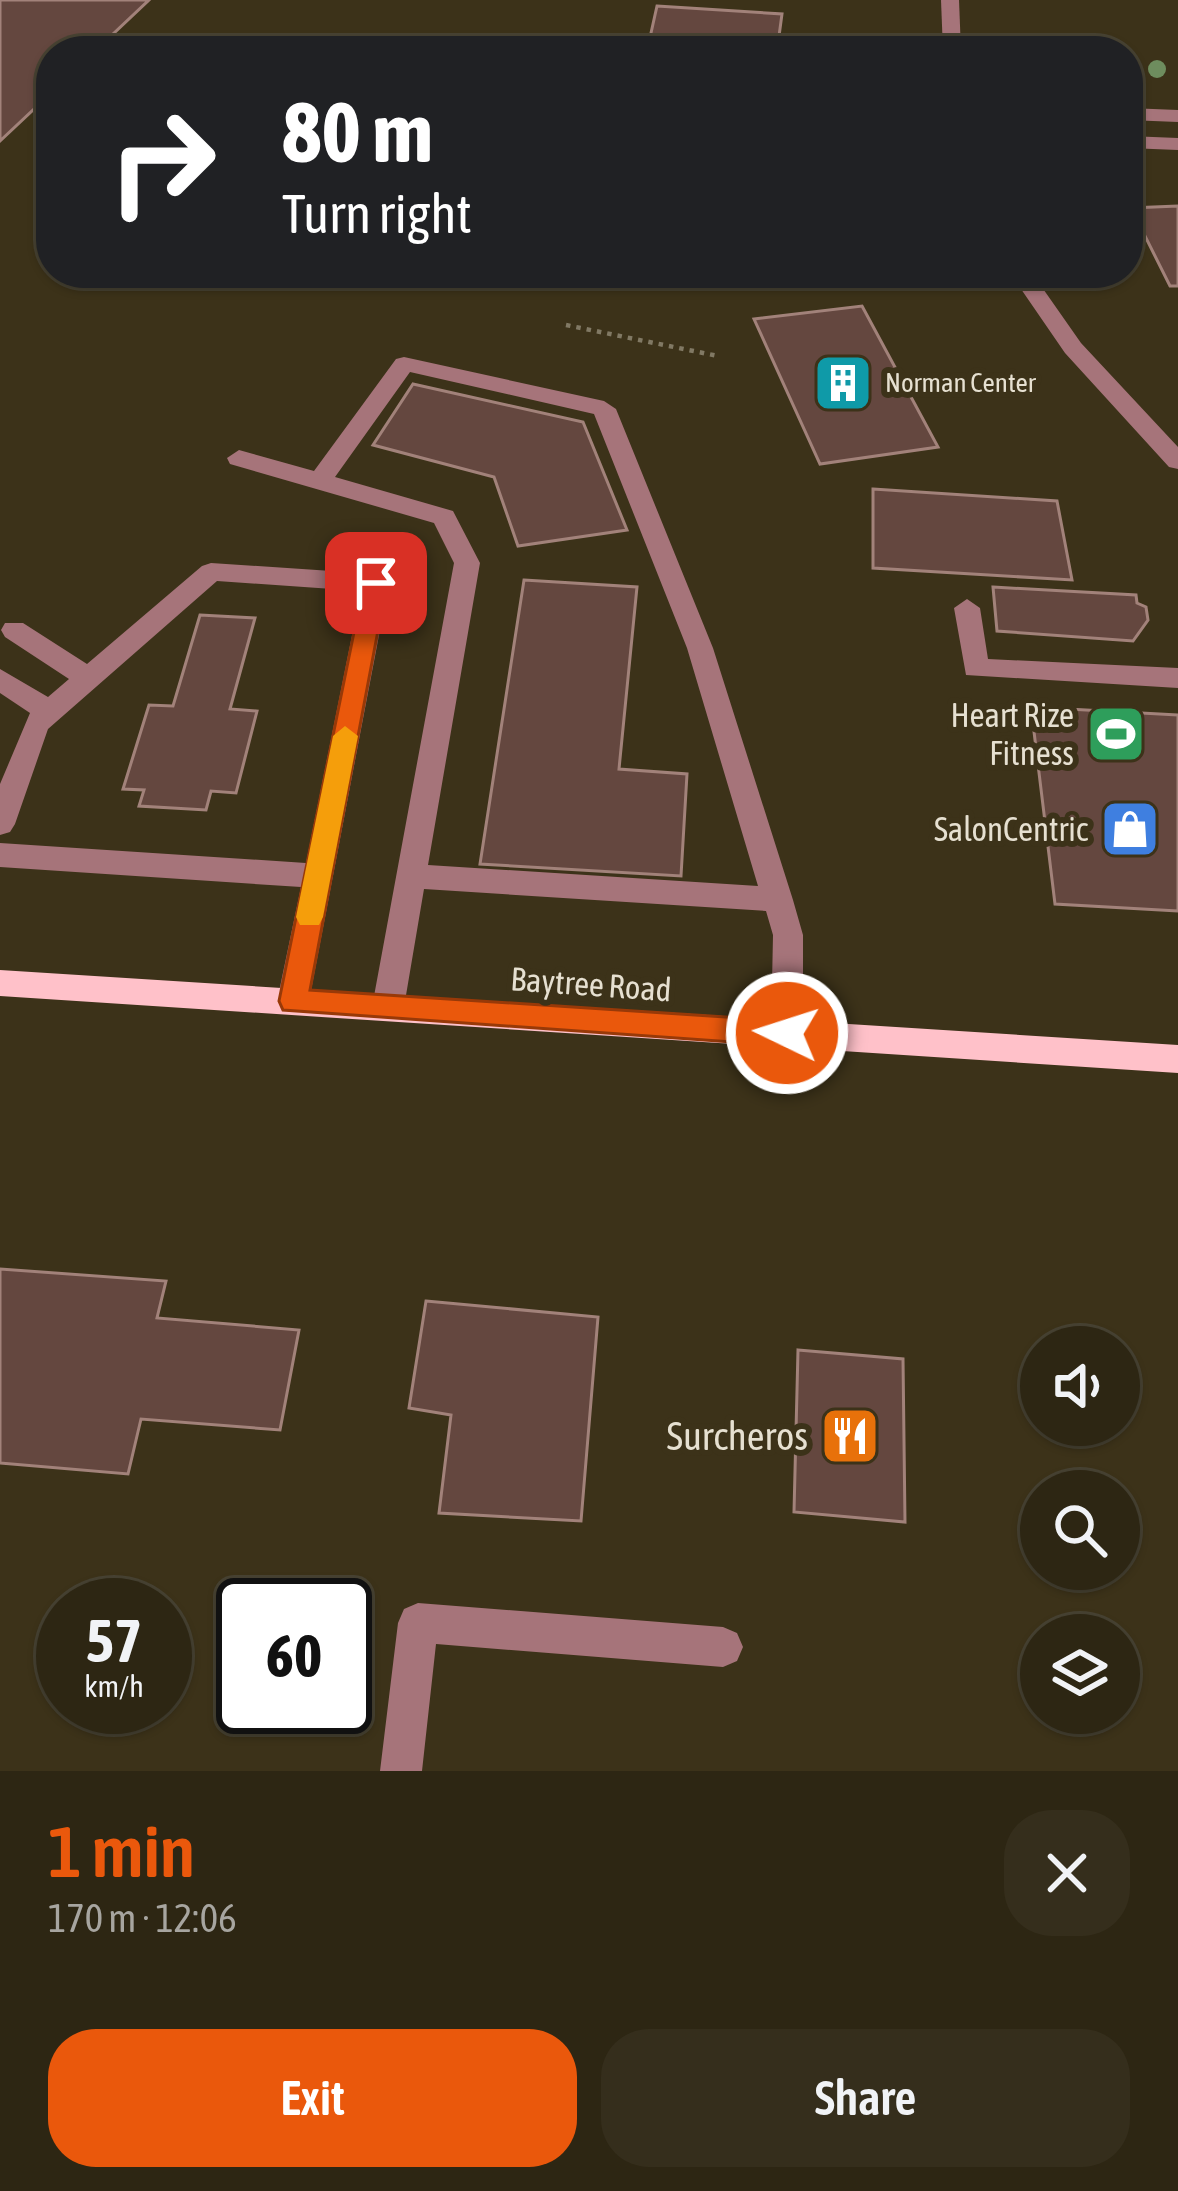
<!DOCTYPE html>
<meta charset="utf-8">
<style>
:root{--surface:#2d2613;--page:#352e1c;--text:#f1f3f6;--muted:#a7a5a0;--line:#484333;--accent:#ea580c}
body{margin:0;font-family:"Asap Condensed",sans-serif;background:var(--page);color:var(--text);height:100vh;display:flex;flex-direction:column;font-size:45px;white-space:nowrap}
*{box-sizing:border-box;margin:0}
p{font-size:39px;color:var(--muted)}
.icon{flex:none;width:66px;height:66px;fill:none;stroke:currentColor;stroke-width:2;stroke-linecap:round;stroke-linejoin:round}
.map{position:relative;height:1771px;overflow:hidden}
.panel{display:flex;flex-direction:column;background:var(--surface);flex:1}
.panel>*{flex:none}
.guide{position:absolute;left:36px;top:36px;width:1107px;height:252px;border-radius:48px;box-shadow:0 3px 9px #0004,0 0 0 3px var(--line);background:#202124;color:#fff;overflow:hidden}
.fabs{position:absolute;left:1020px;top:1326px;display:grid;gap:24px}
.fabs a{display:grid;place-items:center;width:120px;height:120px;border-radius:50%;background:var(--surface);box-shadow:0 3px 9px #0004,0 0 0 3px var(--line);font-size:60px}
.speed{position:absolute;left:36px;top:1578px;display:flex;gap:24px;font-size:60px;font-weight:700;text-align:center}
.speed>*{display:grid;place-content:center;width:156px;height:156px;border-radius:50%;background:var(--surface);box-shadow:0 3px 9px #0004,0 0 0 3px var(--line);line-height:1}
.speed small{font-size:30px;font-weight:400}
.speed .limit{border:6px solid #111;border-radius:18px;background:#fff;color:#111}
.pin{position:absolute;display:grid;place-items:center;width:102px;height:102px;color:#fff;margin:-51px;border-radius:24px;box-shadow:0 6px 18px #0006}
.me{position:absolute;width:132px;margin:-66px;rotate:274deg;stroke-linejoin:round;filter:drop-shadow(0 0 9px #0008)}
.turn{display:flex;align-items:center;gap:42px;height:252px;padding:0 48px;font-size:54px}
.turn .icon{width:156px;height:156px;stroke-width:2.5}
.turn b{display:block;font-size:84px;line-height:102px}
.round{display:grid;place-items:center;flex:none;width:126px;height:126px;border-radius:48px;background:var(--page)}
.head{display:flex;align-items:center;justify-content:space-between;height:204px;padding:0 48px}
h1{font-size:72px;font-weight:600;line-height:90px;color:var(--accent)}
.cta{display:flex;gap:24px;margin-top:auto;padding:24px 48px}
.cta a{flex:1;height:138px;border-radius:48px;background:var(--accent);color:#fff;font-size:48px;font-weight:600;line-height:138px;text-align:center}
.cta a+a{background:var(--page);color:var(--text)}
.map>svg:first-child{display:block}
.building{fill:#64473f;stroke:#a2827a;stroke-width:3}
.lines{fill:none;stroke-linecap:round;stroke-linejoin:round}
.path{stroke:#817964;stroke-width:4.5;stroke-dasharray:4.5 6;stroke-linecap:butt}
.minor{fill:#a6747a;fill-rule:evenodd}
.major{fill:#ffc1c9;fill-rule:evenodd}
.tree{fill:#6e8d5e}
.route{fill:#ea580c;stroke:#983908;stroke-width:3}
.slow{fill:#f59e0b}
.labels{text-anchor:middle;stroke-width:12;stroke-linejoin:round;paint-order:stroke}
.far-poi-label{font-size:27px;fill:#e6e0d1;stroke:#3c3219;text-anchor:start}
.poi-label{font-size:33px;fill:#e6e0d1;stroke:#3c3219;text-anchor:end}
.street-label{font-size:33px;fill:#e6e0d1;stroke:#3c3219}
.near-poi-label{font-size:39px;fill:#e6e0d1;stroke:#3c3219;text-anchor:end}
</style>
<div class="map">
<svg width="1178" height="1771" viewBox="0 0 1178 1771">
<rect width="100%" height="100%" fill="#3c3219"/>
<g class="building">
<polygon points="0,0 149,0 95,51 51,51 51,93 0,141"/>
<polygon points="657,6 782,14 777,51 647,51"/>
<polygon points="1178,206 1178,286 1170,286 1131,208"/>
<polygon points="862,306 938,447 820,464 754,319"/>
<polygon points="413,384 583,422 627,530 518,546 494,477 373,445"/>
<polygon points="873,489 1057,501 1072,580 873,568"/>
<polygon points="524,580 637,587 619,769 687,774 681,876 480,864"/>
<polygon points="993,587 1136,595 1137,603 1146,607 1148,620 1133,641 997,631"/>
<polygon points="200,615 255,618 230,709 257,711 236,793 211,791 206,810 139,806 144,790 123,789 149,705 173,706"/>
<polygon points="1031,707 1178,715 1178,911 1055,904"/>
<polygon points="0,1269 166,1281 157,1318 299,1330 280,1430 141,1419 128,1474 0,1463"/>
<polygon points="426,1301 598,1317 581,1521 439,1513 451,1415 409,1408"/>
<polygon points="798,1350 903,1359 905,1522 794,1512"/>
</g>
<g class="lines">
<polyline class="path" points="566,325 718,356"/>
<g class="minor">
<polygon points="941,0 959,0 961,51 943,51"/>
<polygon points="1128,108 1178,110 1178,122 1128,120"/>
<polygon points="1128,136 1178,138 1178,150 1128,148"/>
<polygon points="1010,273 1032,273 1081,343 1178,447 1178,469 1169,467 1065,353"/>
<path d="M404 357 604 401 616 409 713 648 793 900 803 935V1033L798 1043 787 1047 776 1043 771 1033 773 935 766 911 424 889 404 1007 399 1017 388 1020 377 1017 372 1007 454 563 434 523 230 464 227 458 239 450 314 471 396 359ZM410 372 594 414 687 648 758 886 428 865 480 563 453 511 335 477Z"/>
<polygon points="211,563 376,574 389,583 309,1001 304,1010 293,1014 282,1010 277,1001 301,887 0,867 0,843 306,863 361,591 217,581 48,729 15,824 10,832 0,835 0,784 30,713 0,693 0,669 48,697 69,679 5,637 1,630 5,623 23,623 87,664 202,566"/>
<polygon points="967,599 980,608 988,659 1178,668 1178,688 966,675 954,608"/>
<polygon points="418,1603 723,1627 737,1633 743,1647 737,1661 723,1667 436,1644 422,1771 380,1771 398,1623 404,1609"/>
</g>
<polygon class="major" points="0,970 1178,1045 1178,1073 0,996"/>
</g>
<circle class="tree" cx="1157" cy="69" r="9"/>
<polygon class="route" points="376,574 387,583 310,990 787,1021 797,1024 801,1033 797,1042 787,1046 283,1010 279,1001 364,583"/>
<polygon class="slow" points="345,726 358,736 323,917 319,925 300,925 296,917 333,736"/>
<defs>
<symbol id="building-square" viewBox="-11 -11 22 22"><rect x="-9" y="-9" width="18" height="18" rx="4" fill="#0f9aa8" stroke="#3c3219"/><path d="M-4-6H4V6H1V3H-1V6H-4ZM-2.5-4.3h1.7v1.8h-1.7ZM.8-4.3h1.7v1.8H.8ZM-2.5-1h1.7V.8h-1.7ZM.8-1h1.7V.8H.8Z" fill="#fff"/></symbol>
<symbol id="stadium-square" viewBox="-11 -11 22 22"><rect x="-9" y="-9" width="18" height="18" rx="4" fill="#2e9e5b" stroke="#3c3219"/><path d="M0-5a6.5 5 0 1 0 0 10a6.5 5 0 1 0 0-10ZM-3.5-1.8h7v3.6h-7Z" fill="#fff"/></symbol>
<symbol id="shop-square" viewBox="-11 -11 22 22"><rect x="-9" y="-9" width="18" height="18" rx="4" fill="#3f7fe0" stroke="#3c3219"/><path d="M-5-2.5h2.3a2.7 3.5 0 0 1 5.4 0H5L5.5 6h-11ZM-1.5-2.5h3a1.5 2.3 0 0 0-3 0Z" fill="#fff"/></symbol>
<symbol id="restaurant-square" viewBox="-11 -11 22 22"><rect x="-9" y="-9" width="18" height="18" rx="4" fill="#e8710a" stroke="#3c3219"/><path d="M-5-6h1v4h1v-4h1v4h1v-4h1v5L-1.5 .5V6h-2V.5L-5-1ZM5-6V6H3V1.5H1.5Q1.5-4 5-6Z" fill="#fff"/></symbol>
</defs>
<g fill-rule="evenodd">
<use href="#building-square" x="810" y="350" width="66" height="66"/>
<use href="#stadium-square" x="1083" y="701" width="66" height="66"/>
<use href="#shop-square" x="1097" y="796" width="66" height="66"/>
<use href="#restaurant-square" x="817" y="1403" width="66" height="66"/>
</g>
<g class="labels">
<g class="far-poi-label">
<text x="885" y="392">Norman Center</text>
</g>
<g class="poi-label">
<text x="1074" y="727">Heart Rize<tspan x="1074" dy="38">Fitness</tspan></text>
<text x="1088" y="841">SalonCentric</text>
</g>
<g class="street-label">
<text transform="translate(591 984) rotate(4)" y="12">Baytree Road</text>
</g>
<g class="near-poi-label">
<text x="808" y="1450">Surcheros</text>
</g>
</g>
</svg>
<div class="fabs">
<a><svg class="icon" aria-label="sound" viewBox="0 0 24 24"><path d="M4 9h4l5-4v14l-5-4H4zM17 9q2 3 0 6"/></svg></a>
<a><svg class="icon" aria-label="search" viewBox="0 0 24 24"><circle cx="10" cy="10" r="6"/><path d="M15 15l6 6"/></svg></a>
<a><svg class="icon" aria-label="layers" viewBox="0 0 24 24"><path d="M12 4l9 5-9 5-9-5zM3 14l9 5 9-5"/></svg></a>
</div>
<div class="speed"><div>57<small>km/h</small></div><div class="limit">60</div></div>
<div class="pin" style="left:376px;top:583px;background:#d93025"><svg class="icon" aria-label="arrive" viewBox="0 0 24 24"><path d="M6 21V4h12l-3 4 3 4H6"/></svg></div>
<svg class="me" style="left:787px;top:1033px" viewBox="-20 -20 40 40"><circle r="17" fill="#ea580c" stroke="#fff" stroke-width="3"/><path d="M0-11L8 9 0 5-8 9z" fill="#fff"/></svg>
<div class="guide">
<div class="turn"><svg class="icon" aria-label="right" viewBox="0 0 24 24"><path d="M7 20v-9h11M14 6l5 5-5 5"/></svg><div><b>80 m</b>Turn right</div></div>
</div>
</div>
<section class="panel">
<div class="head"><div><h1>1 min</h1><p>170 m · 12:06</p></div><a class="round"><svg class="icon" aria-label="close" viewBox="0 0 24 24"><path d="M6 6l12 12M18 6L6 18"/></svg></a></div>
<div class="cta"><a>Exit</a><a>Share</a></div>
</section>
